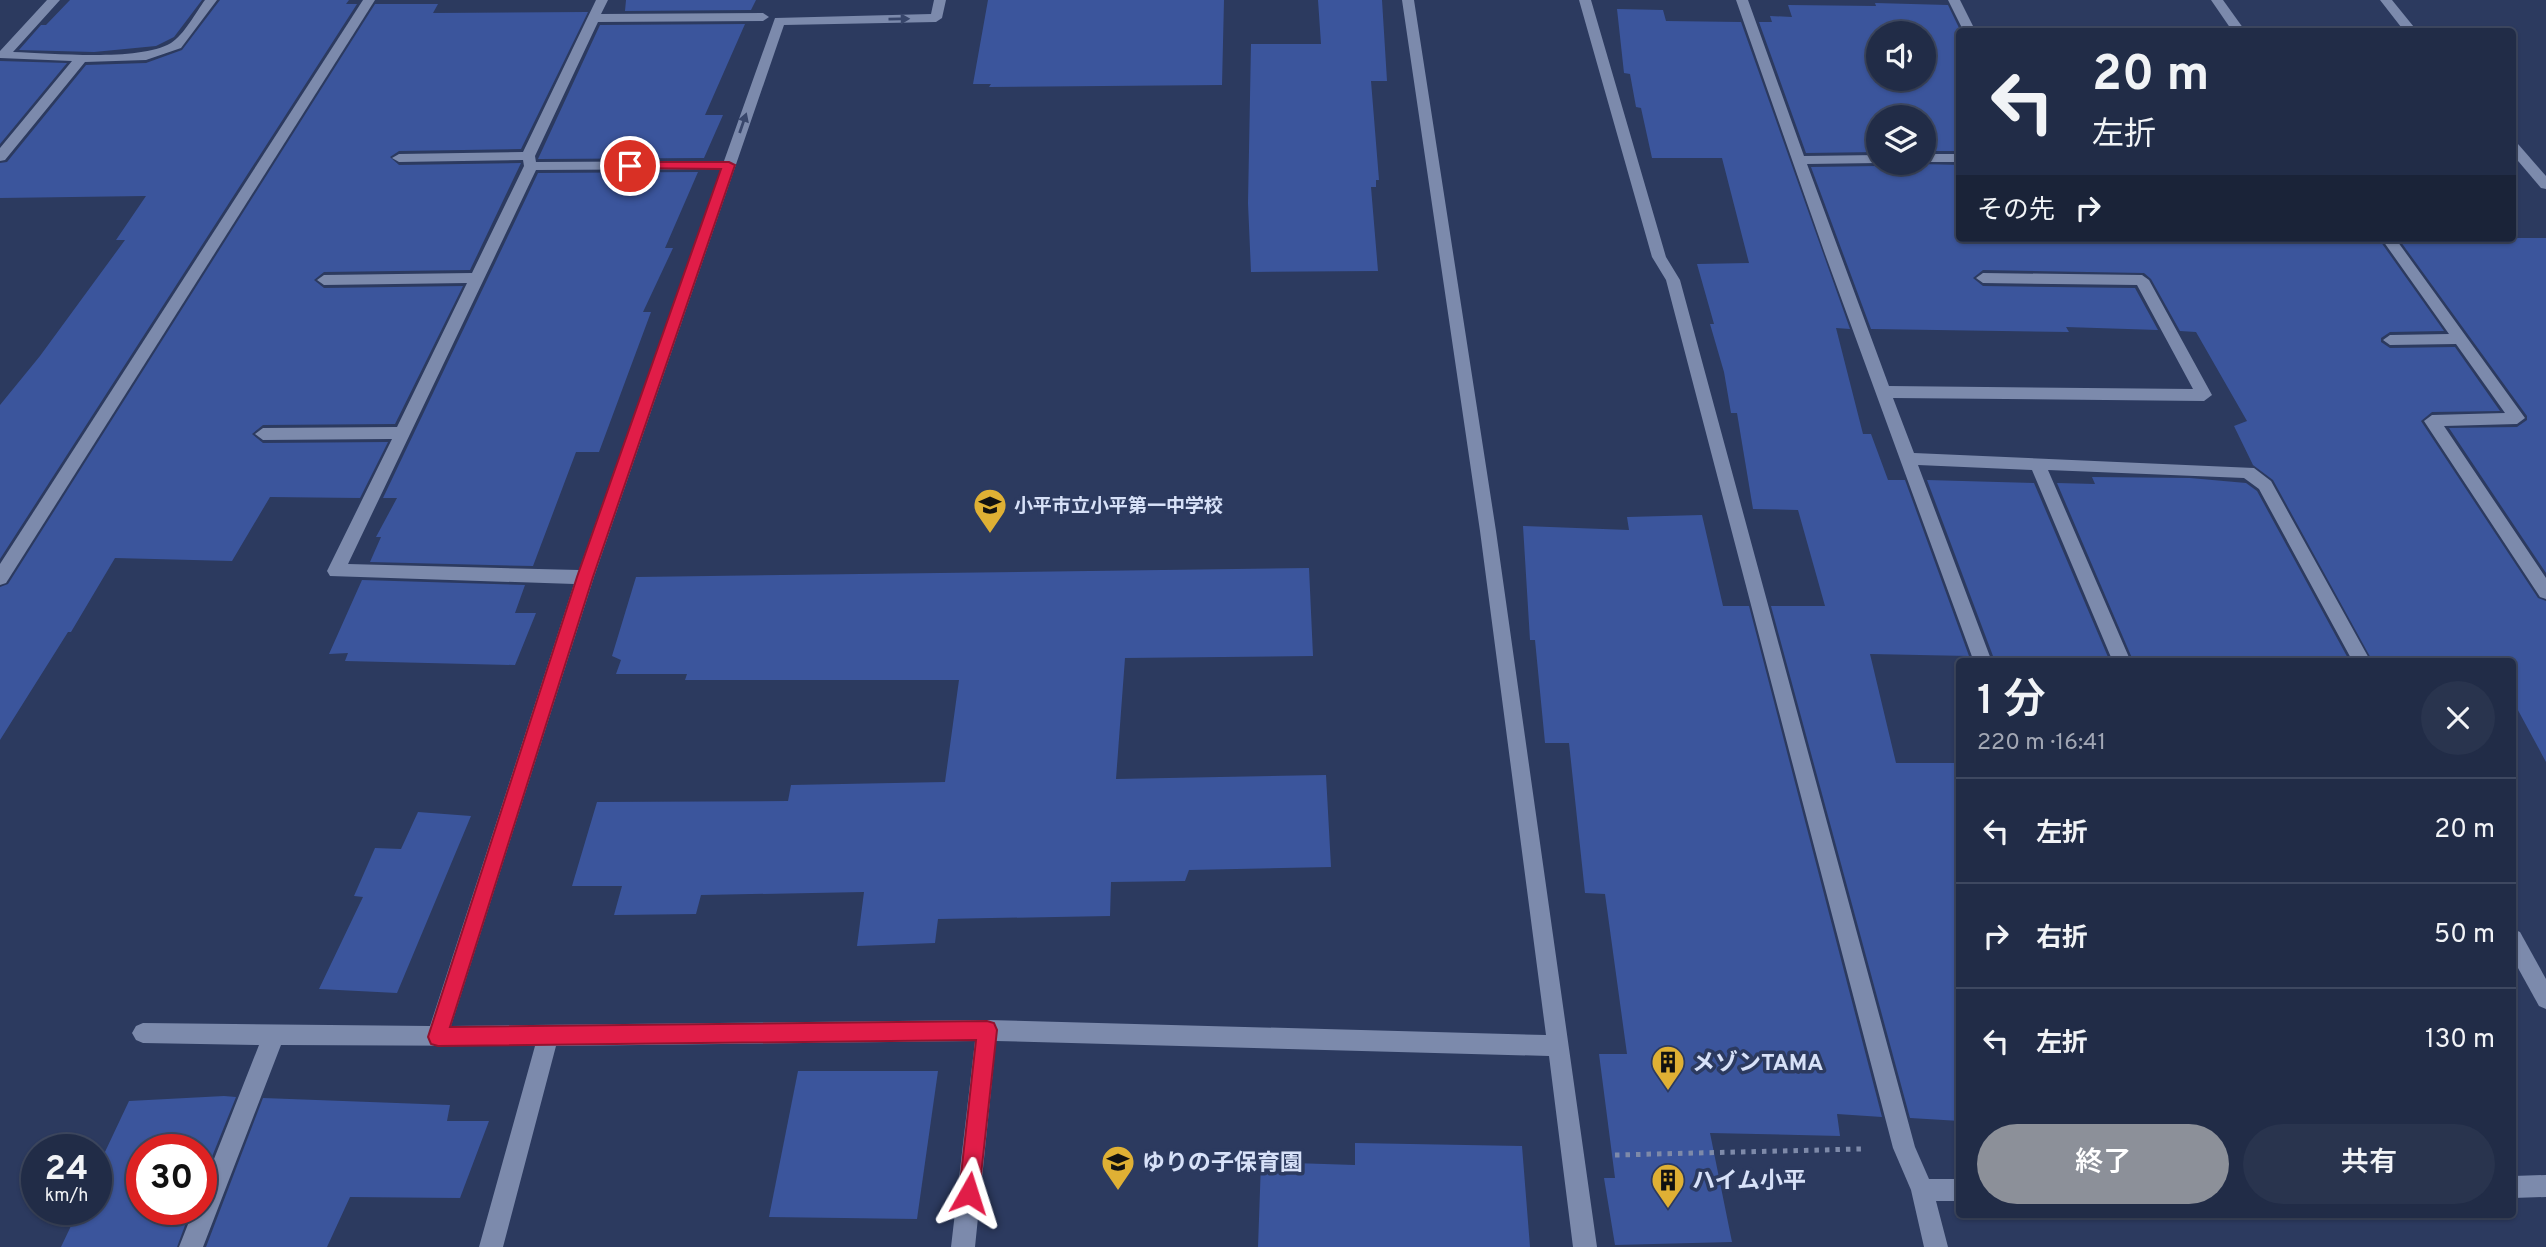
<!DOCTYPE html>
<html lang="ja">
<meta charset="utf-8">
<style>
:root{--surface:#212c47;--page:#29344e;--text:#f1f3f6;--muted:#a2a7b4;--line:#3e4860;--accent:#8c9099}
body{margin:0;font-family:Overpass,"Noto Sans JP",sans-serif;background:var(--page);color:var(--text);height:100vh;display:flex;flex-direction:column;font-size:26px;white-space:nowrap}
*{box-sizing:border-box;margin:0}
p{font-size:23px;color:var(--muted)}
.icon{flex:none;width:38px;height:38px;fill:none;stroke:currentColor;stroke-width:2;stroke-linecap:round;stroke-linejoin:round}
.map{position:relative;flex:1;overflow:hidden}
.drawer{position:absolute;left:1956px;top:658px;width:560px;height:560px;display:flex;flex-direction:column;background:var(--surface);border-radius:7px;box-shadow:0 2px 5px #0004,0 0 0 2px var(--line)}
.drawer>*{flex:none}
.banner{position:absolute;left:1956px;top:28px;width:560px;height:214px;border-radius:7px;box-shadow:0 2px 5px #0004,0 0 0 2px var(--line);background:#212c47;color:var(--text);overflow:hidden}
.controls{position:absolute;left:1866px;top:21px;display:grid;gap:14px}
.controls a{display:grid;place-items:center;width:70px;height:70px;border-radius:50%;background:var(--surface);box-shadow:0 2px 5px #0004,0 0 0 2px var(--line);font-size:35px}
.speed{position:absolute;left:21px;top:1134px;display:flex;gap:14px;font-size:35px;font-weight:700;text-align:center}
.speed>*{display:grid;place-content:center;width:91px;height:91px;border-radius:50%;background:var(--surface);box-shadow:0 2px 5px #0004,0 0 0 2px var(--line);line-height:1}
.speed small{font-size:18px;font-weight:400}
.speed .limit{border:10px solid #d22;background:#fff;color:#111}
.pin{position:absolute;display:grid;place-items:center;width:60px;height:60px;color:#fff;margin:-30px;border:4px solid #fff;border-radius:50%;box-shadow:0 2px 7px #0007}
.me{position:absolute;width:77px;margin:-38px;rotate:6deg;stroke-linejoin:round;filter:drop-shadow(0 0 5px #0008)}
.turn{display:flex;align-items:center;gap:24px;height:147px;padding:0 21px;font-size:32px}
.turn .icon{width:91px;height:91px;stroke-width:2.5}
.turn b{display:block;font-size:49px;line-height:60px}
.then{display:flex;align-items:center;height:66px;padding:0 21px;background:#0003;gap:14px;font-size:26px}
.round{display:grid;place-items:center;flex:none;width:74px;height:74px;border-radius:37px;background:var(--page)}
.headline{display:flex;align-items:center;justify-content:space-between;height:119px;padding:0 21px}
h1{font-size:42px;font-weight:600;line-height:52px}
.cta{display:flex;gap:14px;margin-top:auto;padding:14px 21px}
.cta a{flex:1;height:80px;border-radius:42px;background:var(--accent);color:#fff;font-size:28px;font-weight:600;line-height:80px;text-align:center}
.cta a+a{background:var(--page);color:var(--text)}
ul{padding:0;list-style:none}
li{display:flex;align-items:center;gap:21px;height:105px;padding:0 21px;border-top:2px solid var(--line)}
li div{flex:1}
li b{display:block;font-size:26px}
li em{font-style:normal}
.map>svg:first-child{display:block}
.building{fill:#3b559c;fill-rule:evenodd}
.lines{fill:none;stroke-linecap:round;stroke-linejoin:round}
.path{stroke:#7e8aa9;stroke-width:5;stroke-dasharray:4.5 6;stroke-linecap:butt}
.minor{fill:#7c8aac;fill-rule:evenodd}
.oneway{fill:#38466b}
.route{fill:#e11d48;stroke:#92132f;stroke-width:2}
.labels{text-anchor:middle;stroke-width:7;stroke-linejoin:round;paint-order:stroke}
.poi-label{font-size:19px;font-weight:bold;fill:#d7e1f8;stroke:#2c3a5f;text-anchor:start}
.near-poi-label{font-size:23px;font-weight:bold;fill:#d7e1f8;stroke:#2c3a5f;text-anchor:start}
</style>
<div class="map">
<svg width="2546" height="1247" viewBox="0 0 2546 1247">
<rect width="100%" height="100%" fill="#2c3a5f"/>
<g class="building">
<polygon points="70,0 202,0 174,37 156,46 94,52 19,50 41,25 46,25"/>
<polygon points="220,0 349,0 346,4 357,4 0,559 0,405 40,356 125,240 116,240 146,196 0,198 0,163 7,162 86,65 146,63 182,50"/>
<polygon points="626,0 756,0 751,10 625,11"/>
<polygon points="988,0 1224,0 1222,85 989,87 991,84 973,84"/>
<polygon points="1318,0 1382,0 1387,81 1371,81 1379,180 1376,180 1376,187 1371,187 1378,271 1251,272 1248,203 1251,44 1321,44"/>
<path d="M1875 3 1948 5 1960 30V151H1923V117H1878V152L1806 153 1759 22H1772L1770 16 1792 17 1788 5 1876 6ZM1878 33H1923V79H1878Z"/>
<polygon points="375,4 438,4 433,13 588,12 521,149 399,151 390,157 399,165 521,163 470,270 324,272 314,280 324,288 463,286 395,424 263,425 252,434 263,443 388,442 360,498 270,497 232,561 115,558 71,632 68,632 0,740 0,587 8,584"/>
<polygon points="1617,9 1663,10 1666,21 1741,22 1850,329 1836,328 1863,434 1871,434 1888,480 1905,480 1969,656 1870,654 1896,763 1960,763 1960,1121 1910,1118 1771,606 1825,606 1798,510 1753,509 1737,413 1731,413 1724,372 1710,324 1714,324 1697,264 1749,263 1722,158 1652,158 1641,108 1636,107 1630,74 1624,73"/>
<polygon points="745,24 705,115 723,115 704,158 538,159 600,25"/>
<polygon points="0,61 67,63 0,144"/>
<polygon points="1881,163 1960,165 1960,238 2378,238 2444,331 2390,332 2381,338 2381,342 2390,348 2455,347 2500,411 2432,412 2421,421 2538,598 2546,601 2546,762 2513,701 2513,662 2373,662 2273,480 2253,465 2234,426 2247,421 2196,332 2180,331 2151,279 2144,273 1983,270 1973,278 1983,286 2135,288 2158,330 2066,327 2069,332 1871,329 1811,167 1878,166"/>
<polygon points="698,172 665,248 673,248 643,312 651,312 599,452 576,452 533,566 370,562 381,537 376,537 397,498 383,498 538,173"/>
<polygon points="2398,238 2546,238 2546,573 2449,428 2517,427 2527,420 2527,416"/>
<polygon points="2092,477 2190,478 2246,483 2257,491 2350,662 2132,658 2057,483 2095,484"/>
<polygon points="1927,480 2034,483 2108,657 2088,657 2090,662 2008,662 2006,656 1993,656"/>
<polygon points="1702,515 1723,606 1749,606 1882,1117 1837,1114 1840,1136 1710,1133 1732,1242 1615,1245 1604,1178 1615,1178 1599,1054 1627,1054 1605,894 1585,893 1569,743 1545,743 1535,640 1530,640 1523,526 1629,530 1627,517"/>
<polygon points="1309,568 1313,656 1125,658 1116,779 1326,775 1331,867 1189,870 1185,881 1111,882 1110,916 938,919 935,943 857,946 864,892 701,895 696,914 614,915 622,886 572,886 597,802 788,801 791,785 945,782 959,680 685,680 687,674 616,674 621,660 612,656 636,577"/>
<polygon points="362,580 525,585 515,613 536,613 515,665 345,661 348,653 329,654"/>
<polygon points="418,812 471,816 397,993 319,989 363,897 354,896 375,848 401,849"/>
<polygon points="798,1071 938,1071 917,1219 769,1217"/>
<polygon points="224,1096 236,1097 201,1184 201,1150 142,1150 142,1209 191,1209 177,1247 61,1247 79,1209 96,1209 96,1171 129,1101"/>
<polygon points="263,1098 450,1105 447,1121 489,1121 460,1198 350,1197 327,1247 206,1247"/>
<polygon points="1355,1143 1522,1146 1530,1247 1258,1247 1261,1162 1355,1165"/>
</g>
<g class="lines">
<polyline class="path" points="1615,1155 1861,1149"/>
<g class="minor">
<path d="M47 0H60L13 52C52 53 138 62 171 43 184 35 196 12 205 0H217L181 48 146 60 85 62 5 160 0 161V148L72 61 0 58V51Z"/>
<polygon points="363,0 375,0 6,583 0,585 0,564"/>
<path d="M596 0H608L601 14 763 13 769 17 763 21 598 22 535 156 536 162 724 161 775 18 931 14 934 0H946L942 18 936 22 784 25 594 577 451 1026 987 1020 1546 1035 1480 531 1402 0H1414L1496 531 1597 1247H1573L1549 1056 996 1041 975 1247H951L975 1041 556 1046 503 1247H479L535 1046 281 1045 203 1247H179L194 1209H201V1192L259 1045 143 1043 136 1040 132 1033 136 1026 143 1023 430 1026 574 584 330 576 327 571 392 439 263 440 255 434 263 428 397 427 467 283 324 285 317 280 324 275 472 273 524 166 523 160 399 162 392 158 399 154 523 152ZM721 169 579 570 348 564 536 170Z"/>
<polygon points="1579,0 1591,0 1666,257 1680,280 1915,1147 1929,1179 1960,1179 1960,1201 1936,1201 1948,1247 1924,1247 1911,1190 1893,1148 1666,280 1652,257"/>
<polygon points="1736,0 1748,0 1804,156 1878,155 1878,163 1807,164 1889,386 2193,389 2137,285 1983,283 1976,278 1983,273 2142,275 2149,280 2212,395 2204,401 1893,398 1914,453 2254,468 2271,481 2371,662 2353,662 2259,489 2244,478 2048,470 2131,662 2113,662 2032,470 1918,465 1992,662 1974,662 1825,254"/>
<polygon points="1948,0 1960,0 1976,32 1964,32"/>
<polygon points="2211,0 2223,0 2246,32 2233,32"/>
<polygon points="2380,0 2392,0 2418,32 2313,32 2319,28 2401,27"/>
<polygon points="2513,143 2518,144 2546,176 2546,189 2541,188 2513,155"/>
<rect x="1923" y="154" width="37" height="8"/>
<polygon points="2381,238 2395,238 2525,418 2517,424 2444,426 2546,578 2546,599 2540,597 2424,421 2432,415 2505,413 2456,344 2390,345 2383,340 2390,335 2449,334"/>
<polygon points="2513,929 2520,932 2546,979 2546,1009 2539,1006 2513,959"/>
<polygon points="2546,1175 2546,1197 2513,1198 2513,1176"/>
</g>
</g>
<defs><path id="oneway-solid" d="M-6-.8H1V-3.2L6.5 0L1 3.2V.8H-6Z" transform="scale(1.75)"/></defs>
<g class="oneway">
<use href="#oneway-solid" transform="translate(899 19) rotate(-1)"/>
<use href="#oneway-solid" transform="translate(743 123) rotate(-71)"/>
</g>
<polygon class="route" points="630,162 729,162 735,165 593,577 450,1027 987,1021 994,1023 997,1030 979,1193 976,1200 969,1203 962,1200 959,1193 976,1040 438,1046 431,1044 428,1037 577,577 721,169 625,168 624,166"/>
<defs>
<symbol id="school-pin" viewBox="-11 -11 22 30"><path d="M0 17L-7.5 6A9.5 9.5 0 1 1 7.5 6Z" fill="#dfb034" stroke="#2c3a5f"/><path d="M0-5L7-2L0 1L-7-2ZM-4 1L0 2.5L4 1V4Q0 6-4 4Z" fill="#111"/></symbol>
<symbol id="building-pin" viewBox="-11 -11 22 30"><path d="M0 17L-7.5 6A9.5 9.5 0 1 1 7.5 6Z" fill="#dfb034" stroke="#2c3a5f"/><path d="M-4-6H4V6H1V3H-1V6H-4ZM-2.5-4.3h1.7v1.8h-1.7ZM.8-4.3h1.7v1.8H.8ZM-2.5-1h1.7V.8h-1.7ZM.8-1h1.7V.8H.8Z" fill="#111"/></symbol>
</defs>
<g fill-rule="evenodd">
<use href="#school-pin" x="971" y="486" width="38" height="52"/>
<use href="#building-pin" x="1649" y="1043" width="38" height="52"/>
<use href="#school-pin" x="1099" y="1143" width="38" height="52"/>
<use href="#building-pin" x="1649" y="1161" width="38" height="52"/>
</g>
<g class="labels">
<g class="poi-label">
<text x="1014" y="512">小平市立小平第一中学校</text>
</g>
<g class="near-poi-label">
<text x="1692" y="1070">メゾンTAMA</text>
<text x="1142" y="1170">ゆりの子保育園</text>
<text x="1692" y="1188">ハイム小平</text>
</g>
</g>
</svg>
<div class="controls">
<a><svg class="icon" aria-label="sound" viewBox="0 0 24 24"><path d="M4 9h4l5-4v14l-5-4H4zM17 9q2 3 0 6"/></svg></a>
<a><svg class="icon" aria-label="layers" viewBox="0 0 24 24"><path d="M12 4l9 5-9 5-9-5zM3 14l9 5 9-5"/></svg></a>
</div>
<div class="speed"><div>24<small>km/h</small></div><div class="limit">30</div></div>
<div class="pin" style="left:630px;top:166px;background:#d93025"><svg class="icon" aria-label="arrive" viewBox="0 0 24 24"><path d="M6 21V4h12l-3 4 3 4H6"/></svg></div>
<svg class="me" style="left:969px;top:1193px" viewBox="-20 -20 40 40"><path d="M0-17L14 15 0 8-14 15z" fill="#e11d48" stroke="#fff" stroke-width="4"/></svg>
<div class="banner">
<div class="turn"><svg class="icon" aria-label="left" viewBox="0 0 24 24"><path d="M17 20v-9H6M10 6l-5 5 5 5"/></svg><div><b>20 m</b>左折</div></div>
<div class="then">その先<svg class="icon" aria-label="right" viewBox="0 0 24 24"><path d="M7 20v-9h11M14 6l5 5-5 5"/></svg></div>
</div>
<section class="drawer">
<div class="headline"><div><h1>1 分</h1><p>220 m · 16:41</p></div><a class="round"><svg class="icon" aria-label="close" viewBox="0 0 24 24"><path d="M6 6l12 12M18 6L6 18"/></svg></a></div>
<ul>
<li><svg class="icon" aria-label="left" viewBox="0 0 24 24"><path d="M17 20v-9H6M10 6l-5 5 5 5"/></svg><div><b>左折</b></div><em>20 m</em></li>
<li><svg class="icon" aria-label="right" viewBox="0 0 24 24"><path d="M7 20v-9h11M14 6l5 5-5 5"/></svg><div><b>右折</b></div><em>50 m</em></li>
<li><svg class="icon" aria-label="left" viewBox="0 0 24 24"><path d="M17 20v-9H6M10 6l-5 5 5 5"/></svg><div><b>左折</b></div><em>130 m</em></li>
</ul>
<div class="cta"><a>終了</a><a>共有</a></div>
</section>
</div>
